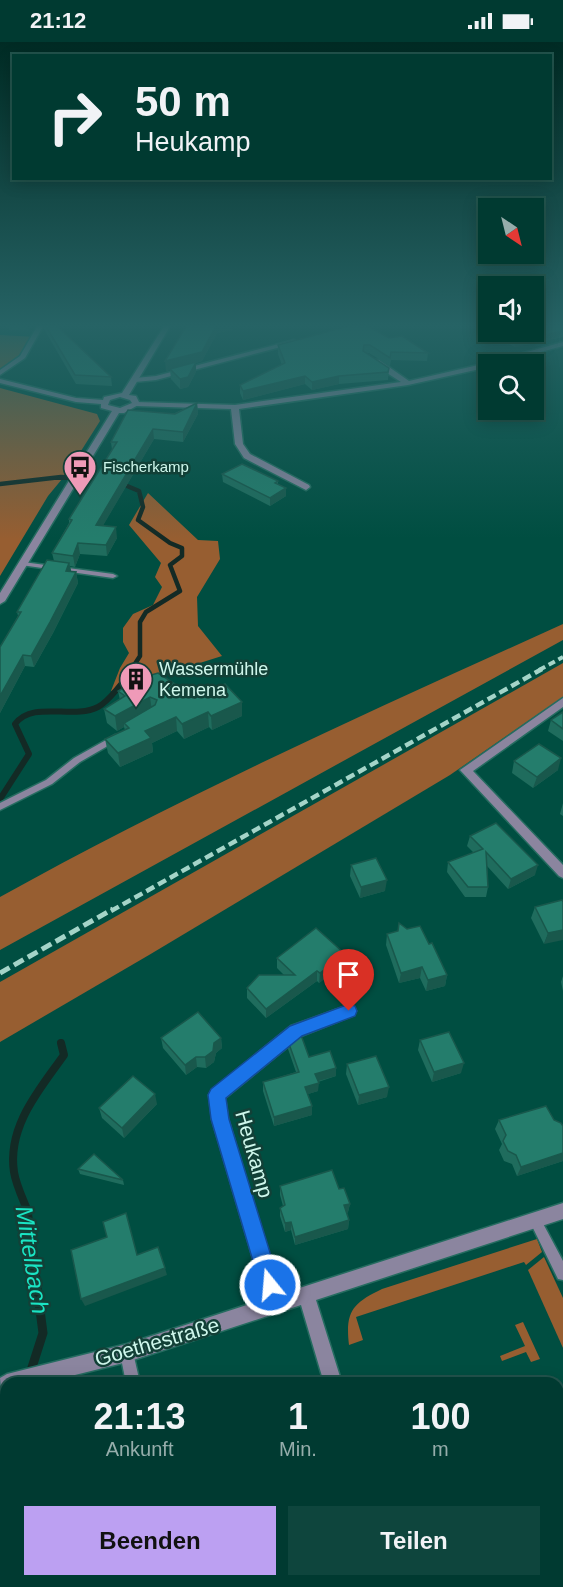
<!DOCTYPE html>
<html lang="de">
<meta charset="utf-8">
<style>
:root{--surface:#003a31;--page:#0e453d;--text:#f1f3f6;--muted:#95adab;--line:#22544d;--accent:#bca0f2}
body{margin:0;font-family:Helvetica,sans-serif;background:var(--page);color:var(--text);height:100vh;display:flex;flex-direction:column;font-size:22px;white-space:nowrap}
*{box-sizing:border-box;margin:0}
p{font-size:20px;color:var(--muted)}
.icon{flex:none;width:33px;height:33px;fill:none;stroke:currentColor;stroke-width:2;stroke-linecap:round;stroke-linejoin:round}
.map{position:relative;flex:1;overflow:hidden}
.panel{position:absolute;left:0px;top:1335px;width:564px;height:210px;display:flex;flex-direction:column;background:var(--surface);border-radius:18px 18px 0 0;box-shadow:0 3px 15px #0003,0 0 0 2px var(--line)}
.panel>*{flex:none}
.banner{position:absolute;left:12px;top:12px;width:540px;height:126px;border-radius:0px;box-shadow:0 3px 15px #0003,0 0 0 2px var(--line);background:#003a31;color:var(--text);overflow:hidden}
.needle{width:39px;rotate:145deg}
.fabs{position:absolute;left:478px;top:156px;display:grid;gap:12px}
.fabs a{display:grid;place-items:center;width:66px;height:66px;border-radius:0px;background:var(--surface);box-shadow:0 3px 15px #0003,0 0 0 2px var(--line);font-size:30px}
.pin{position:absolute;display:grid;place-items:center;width:51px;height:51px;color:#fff;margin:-62px -26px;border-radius:50% 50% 50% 0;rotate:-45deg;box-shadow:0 0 6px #0007}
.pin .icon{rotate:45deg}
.me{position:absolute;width:66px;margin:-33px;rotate:343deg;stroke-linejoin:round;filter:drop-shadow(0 0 4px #0008)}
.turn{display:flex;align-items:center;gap:21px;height:126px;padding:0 24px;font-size:27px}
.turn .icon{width:78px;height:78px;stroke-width:2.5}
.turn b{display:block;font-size:42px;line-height:51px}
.eta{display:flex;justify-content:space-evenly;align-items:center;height:102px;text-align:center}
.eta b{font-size:36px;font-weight:700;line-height:42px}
.cta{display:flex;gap:12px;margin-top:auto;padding:12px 24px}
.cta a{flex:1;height:69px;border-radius:0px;background:var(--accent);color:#111;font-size:24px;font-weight:700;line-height:69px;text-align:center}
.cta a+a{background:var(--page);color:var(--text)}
.status{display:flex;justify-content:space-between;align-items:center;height:42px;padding:0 30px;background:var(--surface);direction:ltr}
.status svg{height:16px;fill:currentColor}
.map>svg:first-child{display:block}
.green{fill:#975e31}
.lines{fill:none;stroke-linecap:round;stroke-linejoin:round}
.stream-far4{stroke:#132a25;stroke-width:4}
.stream-far3{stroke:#132a25;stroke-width:4.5}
.stream-far2{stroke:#132a25;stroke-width:6}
.stream-far1{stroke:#132a25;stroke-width:8}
.stream{stroke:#132a25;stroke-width:9}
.service-casing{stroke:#256c60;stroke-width:3}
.minor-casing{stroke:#256c60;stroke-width:3}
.tertiary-casing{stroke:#256c60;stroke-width:3}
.service{fill:#8b859f;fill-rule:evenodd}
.minor{fill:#8b859f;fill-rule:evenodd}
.tertiary{fill:#8b859f;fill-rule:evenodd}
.rail-far2{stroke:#a4d4c8;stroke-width:4;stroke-dasharray:7 4;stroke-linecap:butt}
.rail-far1{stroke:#a4d4c8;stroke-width:4.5;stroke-dasharray:9 4.5;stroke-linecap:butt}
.rail{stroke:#a4d4c8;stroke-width:5;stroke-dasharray:11 5;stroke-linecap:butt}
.wall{fill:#1f6c5d}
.shaded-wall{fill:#19584c}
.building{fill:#247d6c;stroke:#19584c;stroke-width:1.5}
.route{fill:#1a73e8;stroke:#114b97;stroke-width:1.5}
.labels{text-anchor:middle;stroke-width:5;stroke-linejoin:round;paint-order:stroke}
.far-poi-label{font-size:15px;fill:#cff7ec;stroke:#124037;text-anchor:start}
.poi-label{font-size:18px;fill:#cff7ec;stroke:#124037;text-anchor:start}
.near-street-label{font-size:21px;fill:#cff7ec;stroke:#124037}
.near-water-label{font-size:24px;font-style:italic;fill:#1ae4c3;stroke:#124037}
</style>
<div class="status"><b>21:12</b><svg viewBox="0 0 49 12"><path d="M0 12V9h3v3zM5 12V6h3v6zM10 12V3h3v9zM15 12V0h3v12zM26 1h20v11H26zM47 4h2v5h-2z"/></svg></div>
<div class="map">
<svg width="563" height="1545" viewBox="0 0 563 1545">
<rect width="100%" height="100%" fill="#004e41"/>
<g class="green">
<polygon points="0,293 37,295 23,315 0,331"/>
<polygon points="0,346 97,372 100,379 67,431 48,454 0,534"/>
<polygon points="148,451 198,498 218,499 220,517 197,555 198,584 222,614 111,649 120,626 129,611 123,600 123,586 133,572 153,563 162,545 155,535 161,521 129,483"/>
<path d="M563 582V598L0 908V855C183 753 373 668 563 582Z"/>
<polygon points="563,621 563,655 450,733 149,913 0,1000 0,940"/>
<path d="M537 1197 542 1210 526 1223 524 1220 356 1275 363 1298 349 1303C345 1269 353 1261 382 1247Z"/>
<polygon points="544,1215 563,1256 563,1306 528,1228"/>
<polygon points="523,1280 540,1317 531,1320 526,1310 502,1319 500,1314 525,1304 515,1283"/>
</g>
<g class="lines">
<polyline class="stream-far4" points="54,436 78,436"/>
<g class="stream-far3">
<polyline points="120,441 139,449 143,465 138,478 170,501 182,506 182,514 170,523 180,549 146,570 140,580 140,614 131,628"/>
<polyline points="0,442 61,435 101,437"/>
</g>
<path class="stream-far2" d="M0 757 29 712 15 682C33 658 73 678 98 665 108 660 126 637 132 627"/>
<path class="stream-far1" d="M28 1170C23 1157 16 1143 14 1130 7 1084 40 1047 64 1013L61 1001"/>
<g class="stream">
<polyline points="27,1341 43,1291 27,1168"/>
<polyline points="0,1438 6,1413"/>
</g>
<defs>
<g id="service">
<polygon points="23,520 113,532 117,534 113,536 21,523 20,522"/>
<polygon points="115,693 119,696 118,698 80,720 52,742 0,768 0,761 46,738 74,716"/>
<polygon points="535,1172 539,1174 563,1219 563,1238 558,1237 531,1182 529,1178 531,1174"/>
<polygon points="127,1304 132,1306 140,1341 126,1341 120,1311 122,1306"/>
</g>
<g id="minor">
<polygon points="39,281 45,281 25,316 0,333 0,328 20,314"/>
<polygon points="294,298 297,300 296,301 156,338 135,340 131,338 135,336 156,334"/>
<polygon points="563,300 563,304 496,322 489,322 489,325 408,343 239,367 243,402 250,412 309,443 310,445 306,448 244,416 235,402 231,367 136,364 132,362 136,360 235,363 401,340 373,322 373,318 379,318 409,339 487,321"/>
<polygon points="563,656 563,665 473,729 563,823 563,836 559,834 460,728"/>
<polygon points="349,963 354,965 356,969 354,973 301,994 225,1056 228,1077 281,1252 563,1161 563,1177 316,1258 342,1341 324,1341 301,1263 127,1320 43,1341 6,1341 6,1350 1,1347 0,1336 7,1332 127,1302 265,1257 212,1077 209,1053 212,1048 291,984"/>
<polygon points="383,1539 403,1539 405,1545 385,1545"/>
</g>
<path id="tertiary" d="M166 281H172L129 353 136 354 140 362 124 371H119L5 559 0 562V551L112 369 101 366V362L76 360 0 341V337L76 356 103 358 104 355 122 351ZM120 355 130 358 132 361 120 366 108 363 110 358Z"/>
</defs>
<use href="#service" class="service-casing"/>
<use href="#minor" class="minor-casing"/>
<use href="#tertiary" class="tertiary-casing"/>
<use href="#service" class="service"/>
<use href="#minor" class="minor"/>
<use href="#tertiary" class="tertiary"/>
<polyline class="rail-far2" points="539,628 563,615"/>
<polyline class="rail-far1" points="111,869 542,627"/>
<polyline class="rail" points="0,931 113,867"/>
</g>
<g class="wall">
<polygon points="7,281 32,281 28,288 9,288"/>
<polygon points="43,281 54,281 111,335 112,344 76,342 44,287"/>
<polygon points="188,281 233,288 217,291 202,319 196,321 196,330 188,345 180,347 171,337 170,328 166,329"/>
<polygon points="473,281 489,281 489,290 534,290 563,281 563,295 515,305 481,289 482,285"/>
<polygon points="389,296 428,311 427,319 391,318 390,324 369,311 367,311 389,326 388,338 339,342 312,348 305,342 243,358 240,351 240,343 282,323 278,312 278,303"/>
<polygon points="197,361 198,372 183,400 154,397 103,483 117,496 107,514 80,512 75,525 70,524 71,529 76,530 78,541 53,591 34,625 25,624 0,671 0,605 18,574 17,570 54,519 52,511 69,481 69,477 112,408 111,400"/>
<polygon points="222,432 278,439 278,442 286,454 270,464 223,440"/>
<polygon points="118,649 195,656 242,674 212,688 209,685 184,697 177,689 152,701 153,710 120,725 108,711 105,697 125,688 124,685 117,689 107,681 104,667 120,658"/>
<polygon points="563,670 563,699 548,689 551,678"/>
<polygon points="514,719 558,728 533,746 512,731"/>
<polygon points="563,761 563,774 560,772"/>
<polygon points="470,794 535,833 508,847 487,824 488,845 486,855 465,855 447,830 448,820 474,811 467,804"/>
<polygon points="351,823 385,849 360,856 350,834"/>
<polygon points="562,858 544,902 531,876 535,865"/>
<polygon points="407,887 429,902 447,933 445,944 426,949 420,936 399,941 386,903 387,892"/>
<polygon points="277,916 344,922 319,941 317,939 266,976 247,956 247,946 284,933 277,926"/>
<polygon points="563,934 563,949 561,940"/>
<polygon points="161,996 221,996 222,1006 216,1011 214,1020 206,1026 197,1025 186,1033 163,1006"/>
<polygon points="420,998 461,1031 432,1040 418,1008"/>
<polygon points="288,999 309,1015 336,1026 336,1034 318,1040 318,1049 308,1052 312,1073 274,1084 263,1049 263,1040 296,1030 288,1007"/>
<polygon points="347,1022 387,1055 358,1063 346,1032"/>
<polygon points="157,1062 124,1096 102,1076 99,1066"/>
<polygon points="499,1078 554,1078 563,1084 563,1119 517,1134 512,1122 504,1119 499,1108 502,1102 495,1087"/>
<polygon points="78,1127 123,1138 124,1143 80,1132"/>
<polygon points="280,1144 339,1147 350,1162 348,1170 347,1171 349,1178 348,1187 295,1203 291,1188 285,1190 280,1174 280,1166 283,1164 280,1153"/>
</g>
<g class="shaded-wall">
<polygon points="27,281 32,281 28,288 27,282"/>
<polygon points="221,281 233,281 233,288 217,291 202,319 196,321 196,330 188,345 180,347 180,337 195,321 166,329 165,319 217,282"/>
<polygon points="561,289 560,295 515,305 516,299"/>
<polygon points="305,334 305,342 243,358 243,349"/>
<polygon points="339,334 339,342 312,348 312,340"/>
<polygon points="197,361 198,372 183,400 183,390"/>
<polygon points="153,387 154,397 97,494 96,483"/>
<polygon points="286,446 286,454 270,464 270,456"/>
<polygon points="116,485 117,496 107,514 106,503"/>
<polygon points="78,501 80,512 75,525 73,514"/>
<polygon points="69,521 72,532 66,529"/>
<polygon points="76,530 78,541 53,591 34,625 31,614"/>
<polygon points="23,613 25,624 0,671 0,654"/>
<polygon points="150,655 152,669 124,681 124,685 117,689 115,674"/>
<polygon points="242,660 242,674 212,688 211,674"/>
<polygon points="208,670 209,685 184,697 182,682"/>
<polygon points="176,675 177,689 152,701 153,710 120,725 118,711 145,689"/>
<polygon points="561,716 558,728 533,746 537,735"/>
<polygon points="538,823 535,833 508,847 511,837"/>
<polygon points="387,838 385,849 360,856 361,845"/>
<polygon points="563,888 563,898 544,902 548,891"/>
<polygon points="345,912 344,922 319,941 320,931"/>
<polygon points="422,925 420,936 399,941 401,931"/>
<polygon points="317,929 317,939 266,976 266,967"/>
<polygon points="447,933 445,944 426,949 428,938"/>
<polygon points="221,996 222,1006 216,1011 214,1020 206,1026 205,1015 214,1001"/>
<polygon points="196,1015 197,1025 186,1033 185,1023"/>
<polygon points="464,1021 461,1031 432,1040 434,1030"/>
<polygon points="336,1026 336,1034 315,1040 315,1032"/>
<polygon points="319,1041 318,1049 305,1053 305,1045"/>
<polygon points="389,1045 387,1055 358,1063 359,1053"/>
<polygon points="155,1052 157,1062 124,1096 122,1086"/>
<polygon points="312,1064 312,1073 274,1084 274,1075"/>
<polygon points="563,1111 563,1119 517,1134 521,1125"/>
<polygon points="350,1162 348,1170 343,1172 344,1163"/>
<polygon points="349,1178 348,1187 295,1203 295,1195"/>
<polygon points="291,1180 291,1188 285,1190 285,1181"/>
<polygon points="165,1226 167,1233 85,1264 81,1257"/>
<polygon points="135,1539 138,1539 139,1545 136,1545"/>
</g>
<g class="building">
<polygon points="44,281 54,281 111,335 75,333"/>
<polygon points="188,281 221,281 217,282 202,310 165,319"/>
<polygon points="360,281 362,281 389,296 402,294 428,311 391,310 390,316 370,303 364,303 363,309 389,326 388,330 339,334 312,340 305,334 243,349 240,343 285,321 278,303"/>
<polygon points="486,281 489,281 489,286 482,283"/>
<polygon points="534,281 563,281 563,289 516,299 496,290 534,290"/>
<polygon points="196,320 188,335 180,337 170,327"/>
<polygon points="197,361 183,390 153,387 96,483 116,485 106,503 78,501 73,514 52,511 72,478 69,477 117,400 111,400 128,368 175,372"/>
<polygon points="242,422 278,439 275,441 286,446 270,456 222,432"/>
<polygon points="47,518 69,521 66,529 76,530 50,580 31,614 23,613 0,654 0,605 21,570 17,570"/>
<polygon points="158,631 181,646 185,645 195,656 225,642 242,660 211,674 208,670 182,682 176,675 145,689 151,696 118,711 105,697 129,686 124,681 155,663 157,658 150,655 115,674 104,667 125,654 118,649 141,636"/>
<polygon points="563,670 563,687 551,678"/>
<polygon points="539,702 561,716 537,735 514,719"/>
<polygon points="496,781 538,823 511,837 486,810 488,845 468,845 448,820 483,807 470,794"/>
<polygon points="376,816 387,838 361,845 351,823"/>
<polygon points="562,858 563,860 563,888 548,891 535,865"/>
<polygon points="399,881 407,887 420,884 429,902 432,901 447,933 428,938 422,925 401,931 387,892 398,889"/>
<polygon points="316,886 345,912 320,931 317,929 266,967 247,946 259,933 295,933 277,916"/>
<polygon points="198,970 221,996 214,1001 213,1009 205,1015 196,1015 185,1023 161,996"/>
<polygon points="449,990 464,1021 434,1030 420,998"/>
<polygon points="301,993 309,1015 330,1009 336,1026 315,1032 319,1041 305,1045 312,1064 274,1075 263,1040 299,1030 288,999"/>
<polygon points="376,1014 389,1045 359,1053 347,1022"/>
<polygon points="133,1034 155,1052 122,1086 99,1066"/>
<polygon points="546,1064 554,1078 561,1081 563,1084 563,1111 521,1125 516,1113 508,1109 503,1099 506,1093 499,1078"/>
<polygon points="94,1112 123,1138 78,1127"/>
<polygon points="332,1128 339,1147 344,1146 350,1162 344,1163 349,1178 295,1195 291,1180 285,1181 280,1166 285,1163 280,1144"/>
<polygon points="126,1171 137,1213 158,1205 165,1226 81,1257 71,1208 107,1195 103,1180"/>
<polygon points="236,1335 237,1341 217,1341"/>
<polygon points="20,1539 96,1539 96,1540 99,1539 135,1539 136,1545 20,1545"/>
<polygon points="345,1539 349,1539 351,1545 323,1545 323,1544"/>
</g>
<linearGradient id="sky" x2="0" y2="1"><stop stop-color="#002b24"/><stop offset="0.57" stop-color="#266365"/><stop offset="1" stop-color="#266365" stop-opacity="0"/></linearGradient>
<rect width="563" height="497" fill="url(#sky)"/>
<polygon class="route" points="349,962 355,964 357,969 355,974 302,994 226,1056 229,1077 280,1243 277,1250 270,1253 263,1250 260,1243 211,1077 208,1053 211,1047 290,984"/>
<defs>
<symbol id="bus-pin" viewBox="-11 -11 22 30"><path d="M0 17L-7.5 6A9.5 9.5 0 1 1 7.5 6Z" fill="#ef9ab8" stroke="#124037"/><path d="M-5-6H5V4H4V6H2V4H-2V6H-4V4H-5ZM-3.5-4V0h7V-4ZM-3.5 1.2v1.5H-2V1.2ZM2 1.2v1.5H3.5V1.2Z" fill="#111"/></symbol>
<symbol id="building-pin" viewBox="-11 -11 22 30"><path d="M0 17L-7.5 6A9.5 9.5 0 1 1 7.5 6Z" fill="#ef9ab8" stroke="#124037"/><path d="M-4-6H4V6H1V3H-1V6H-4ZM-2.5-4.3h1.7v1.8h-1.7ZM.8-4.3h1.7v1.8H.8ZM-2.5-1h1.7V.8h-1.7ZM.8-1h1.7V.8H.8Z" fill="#111"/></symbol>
</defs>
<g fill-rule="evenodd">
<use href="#bus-pin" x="61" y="406" width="38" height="52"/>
<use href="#building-pin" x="117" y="618" width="38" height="52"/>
</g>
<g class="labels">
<g class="far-poi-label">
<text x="103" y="430">Fischerkamp</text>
</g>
<g class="poi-label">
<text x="159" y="633">Wassermühle<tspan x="159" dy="21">Kemena</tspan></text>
</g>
<g class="near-street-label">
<text transform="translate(254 1112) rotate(74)" y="7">Heukamp</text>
<text transform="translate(157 1300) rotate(-16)" y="7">Goethestraße</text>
</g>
<g class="near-water-label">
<text transform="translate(32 1218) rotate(81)" y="8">Mittelbach</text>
</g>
</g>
</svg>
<div class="fabs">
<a><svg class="needle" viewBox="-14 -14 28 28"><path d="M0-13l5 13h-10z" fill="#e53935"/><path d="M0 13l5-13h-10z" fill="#95adab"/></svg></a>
<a><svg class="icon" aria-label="sound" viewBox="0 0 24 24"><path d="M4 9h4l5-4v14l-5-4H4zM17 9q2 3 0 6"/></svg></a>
<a><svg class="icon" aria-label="search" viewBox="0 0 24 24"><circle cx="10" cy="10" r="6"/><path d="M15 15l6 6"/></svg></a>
</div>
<div class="pin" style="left:349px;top:969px;background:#d93025"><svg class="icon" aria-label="arrive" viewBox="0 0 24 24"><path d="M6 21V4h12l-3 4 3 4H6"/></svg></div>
<svg class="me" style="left:270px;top:1243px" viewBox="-20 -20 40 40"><circle r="17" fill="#1a73e8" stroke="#fff" stroke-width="3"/><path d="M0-11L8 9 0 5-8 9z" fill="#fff"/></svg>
<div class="banner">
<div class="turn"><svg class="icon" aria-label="right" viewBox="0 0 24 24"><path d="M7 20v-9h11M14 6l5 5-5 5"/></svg><div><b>50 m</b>Heukamp</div></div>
</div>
<section class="panel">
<div class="eta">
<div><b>21:13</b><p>Ankunft</p></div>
<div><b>1</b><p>Min.</p></div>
<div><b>100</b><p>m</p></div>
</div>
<div class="cta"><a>Beenden</a><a>Teilen</a></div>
</section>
</div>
